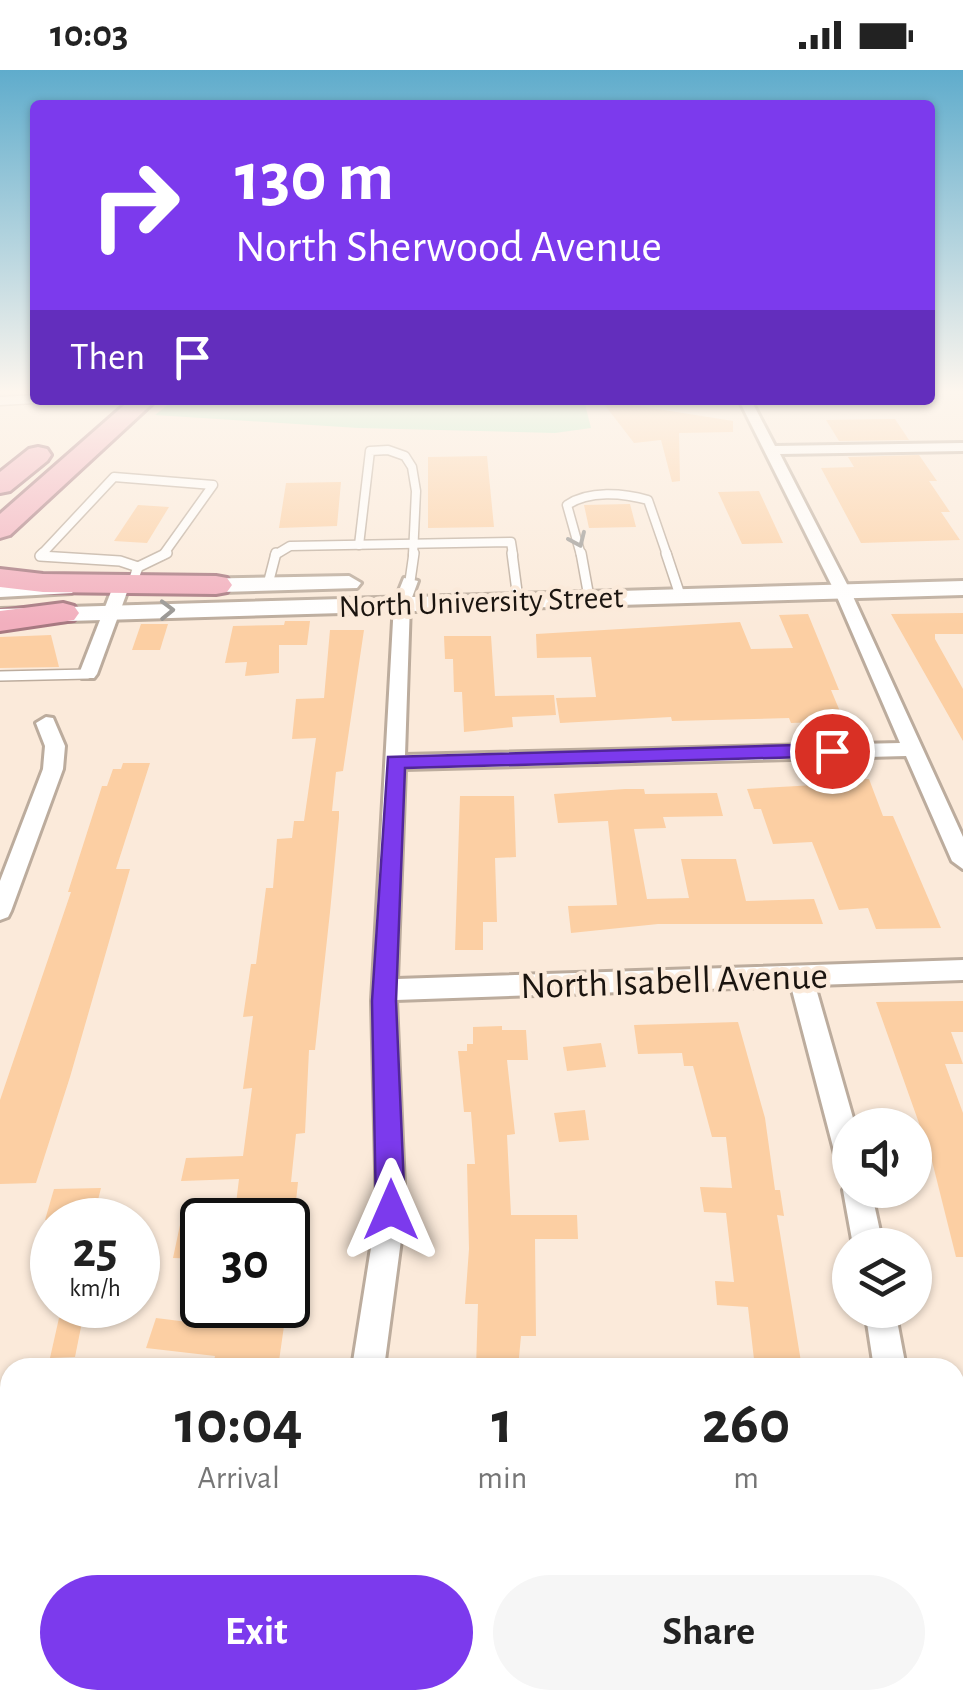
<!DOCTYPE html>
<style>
:root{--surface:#fff;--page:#f6f6f6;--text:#222;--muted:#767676;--accent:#7c3aed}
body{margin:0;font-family:"Alegreya Sans",sans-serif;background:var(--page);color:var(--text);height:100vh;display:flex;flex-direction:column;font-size:38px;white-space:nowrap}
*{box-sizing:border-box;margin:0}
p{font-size:32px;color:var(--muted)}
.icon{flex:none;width:55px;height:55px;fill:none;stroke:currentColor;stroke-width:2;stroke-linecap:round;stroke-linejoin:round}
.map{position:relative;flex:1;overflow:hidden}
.drawer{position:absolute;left:0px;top:1288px;width:965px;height:352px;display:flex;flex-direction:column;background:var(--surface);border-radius:30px 30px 0 0;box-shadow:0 2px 8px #0004}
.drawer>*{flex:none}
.hud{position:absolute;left:30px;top:30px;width:905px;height:305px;border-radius:10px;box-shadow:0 2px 8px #0004;background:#7c3aed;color:#fff;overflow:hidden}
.buttons{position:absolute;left:832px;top:1038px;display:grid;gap:20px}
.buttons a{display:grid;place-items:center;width:100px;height:100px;border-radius:50%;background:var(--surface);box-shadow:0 2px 8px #0004;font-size:50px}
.speed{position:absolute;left:30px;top:1128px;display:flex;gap:20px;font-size:50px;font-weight:700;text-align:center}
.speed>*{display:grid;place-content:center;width:130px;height:130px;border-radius:50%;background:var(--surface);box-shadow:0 2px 8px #0004;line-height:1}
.speed small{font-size:25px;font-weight:400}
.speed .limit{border:5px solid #111;border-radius:15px;background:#fff;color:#111}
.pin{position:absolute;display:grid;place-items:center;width:85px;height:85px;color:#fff;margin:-42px;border:5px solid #fff;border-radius:50%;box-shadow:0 2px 10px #0007}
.me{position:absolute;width:110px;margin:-55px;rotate:0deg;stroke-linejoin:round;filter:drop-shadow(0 0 8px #0008)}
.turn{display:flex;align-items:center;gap:35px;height:210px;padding:0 40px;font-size:45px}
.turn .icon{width:130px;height:130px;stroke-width:2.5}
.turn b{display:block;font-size:70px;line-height:85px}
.then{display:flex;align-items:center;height:95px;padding:0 40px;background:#0003;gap:20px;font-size:38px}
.eta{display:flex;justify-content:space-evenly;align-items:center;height:170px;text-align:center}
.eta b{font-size:60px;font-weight:600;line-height:70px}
.cta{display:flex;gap:20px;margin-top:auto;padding:20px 40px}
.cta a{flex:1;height:115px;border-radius:60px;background:var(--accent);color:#fff;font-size:40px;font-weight:600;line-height:115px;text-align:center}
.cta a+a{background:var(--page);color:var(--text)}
.status{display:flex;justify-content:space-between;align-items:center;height:70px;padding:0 50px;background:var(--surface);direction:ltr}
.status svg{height:28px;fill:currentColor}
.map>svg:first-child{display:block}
.green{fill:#adecc6}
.building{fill:#fccfa3}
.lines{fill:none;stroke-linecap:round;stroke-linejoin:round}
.lane-far1-casing{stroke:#bcac9d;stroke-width:11}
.lane-casing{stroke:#bcac9d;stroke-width:12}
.street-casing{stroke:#bcac9d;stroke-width:6}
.secondary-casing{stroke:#bcac9d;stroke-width:6}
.highway-casing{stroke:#a77981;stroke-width:6}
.lane-far1{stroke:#fff;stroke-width:8}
.lane{stroke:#fff;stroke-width:9}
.street{fill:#fff;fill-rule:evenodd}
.secondary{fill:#fff;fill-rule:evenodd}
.highway{fill:#f2afbe;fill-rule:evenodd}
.oneway{stroke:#989693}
.route{fill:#7c3aed;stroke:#51269a;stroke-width:2.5}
.labels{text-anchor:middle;stroke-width:9;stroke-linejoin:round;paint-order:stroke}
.far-street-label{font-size:32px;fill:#1b1510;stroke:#fbeada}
.street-label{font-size:38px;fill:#1b1510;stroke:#fbeada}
</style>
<div class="status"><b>10:03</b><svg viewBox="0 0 49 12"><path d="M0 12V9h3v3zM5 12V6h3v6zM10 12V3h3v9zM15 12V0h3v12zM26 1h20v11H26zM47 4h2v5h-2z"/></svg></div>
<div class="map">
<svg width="963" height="1638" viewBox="0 0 963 1638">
<rect width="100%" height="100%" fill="#fbeada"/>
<polygon class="green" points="174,330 584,330 591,358 555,363 358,358 155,345"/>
<g class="building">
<polygon points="601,330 733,351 733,362 679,363 680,411 672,412 661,370 634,373"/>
<polygon points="895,349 909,370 839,371 826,350"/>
<polygon points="919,385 937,411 929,411 950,442 941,442 960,470 861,473 821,398 854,397 848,387"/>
<polygon points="487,386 494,457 428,458 428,387"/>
<polygon points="341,412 337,456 279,458 286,413"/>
<polygon points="759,421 783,473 742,474 718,422"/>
<polygon points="630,434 636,457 589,458 584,435"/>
<polygon points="138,435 169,437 147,473 114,471"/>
<polygon points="963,543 963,564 935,564 935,569 963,619 963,671 891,544"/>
<polygon points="808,544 839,620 831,620 844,651 791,653 789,648 672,651 671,647 560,653 556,628 596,627 591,587 537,588 536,564 740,552 751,579 793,578 779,545"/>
<polygon points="285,551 310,551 307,575 279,575 279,603 245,606 247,592 225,593 233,556 284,555"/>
<polygon points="141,554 168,554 160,580 132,580"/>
<polygon points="330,560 364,560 343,701 336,702 332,741 339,741 339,748 330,842 315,980 309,980 305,1063 296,1064 291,1112 298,1112 294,1150 234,1150 239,1109 181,1111 186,1088 243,1086 252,1018 243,1019 253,946 243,947 251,894 256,894 266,818 273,818 277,769 292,768 294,751 304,751 316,668 292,669 296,629 324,628"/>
<polygon points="51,565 59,597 0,598 0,567"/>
<polygon points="444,566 491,566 495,626 554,625 556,645 512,647 513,657 464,662 462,622 454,622 453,589 445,589"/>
<polygon points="123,693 150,693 116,799 130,799 70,1007 36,1113 0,1114 0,1030 71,822 68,822 102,716 107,716 113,699 121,699"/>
<polygon points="869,709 883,746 893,746 941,858 876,859 868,838 839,840 812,772 773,774 761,739 754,739 747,719 815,715 813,710"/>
<polygon points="625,719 644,719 645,724 717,723 723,746 663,747 666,758 634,759 647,829 689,828 681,789 736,789 746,831 814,829 823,854 658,854 571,863 568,836 617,835 608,751 558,753 554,724"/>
<polygon points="460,726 514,726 516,787 495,788 497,852 483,852 483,880 455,880"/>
<polygon points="963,931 963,962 951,962 963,994 945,994 963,1043 963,1187 956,1187 931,1087 876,932"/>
<polygon points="738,952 765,1048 775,1120 780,1120 784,1146 777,1145 802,1298 755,1298 748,1237 717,1235 715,1211 734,1212 726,1143 704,1142 700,1117 732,1118 726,1067 712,1067 693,996 684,996 682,983 638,984 634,955"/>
<polygon points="502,956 502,960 526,960 528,990 507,990 515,1064 507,1065 511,1145 577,1145 578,1169 535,1169 536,1266 521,1266 518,1298 476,1298 478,1234 465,1234 469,1179 467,1094 475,1094 471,1042 464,1042 458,981 467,981 467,974 473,974 473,957"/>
<polygon points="601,973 606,997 567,1001 563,977"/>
<polygon points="585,1040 589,1070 559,1072 554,1043"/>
<polygon points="101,1118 93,1150 45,1150 54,1119"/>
<polygon points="180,1155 202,1156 202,1189 173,1188"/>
<polygon points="224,1235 287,1235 278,1298 212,1298 215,1286 146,1278 156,1248 220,1256"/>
<polygon points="83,1247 75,1287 50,1288 59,1248"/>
</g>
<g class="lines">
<defs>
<g id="lane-far1">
<polyline points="0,331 35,329"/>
<polyline points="359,475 370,381 388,380 405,386 412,397 416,421 413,485"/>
<polyline points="41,485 114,407 213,415 163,485"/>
<polyline points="275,485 290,476 511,472 513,485"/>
<path d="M581 485 567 435C589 420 623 423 648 430L667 485"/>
</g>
<g id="lane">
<polyline points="43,483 40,486 120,491 138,497"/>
<polyline points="512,483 518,529"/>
<polyline points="581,483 589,527"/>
<polyline points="666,483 680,525"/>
<polyline points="138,497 167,483"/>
<polyline points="410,511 414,483"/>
<polyline points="268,514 276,483"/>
<polyline points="131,517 138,497"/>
<polyline points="0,606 88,604"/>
</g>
<g id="street">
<polygon points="739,330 751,330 775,376 963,373 963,381 780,384 850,520 963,767 963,799 952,791 906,686 405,699 397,909 963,890 963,910 815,915 855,1055 850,1055 850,1101 840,1097 836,1088 791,916 396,930 405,1140 384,1298 352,1298 377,1140 372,931 394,533 404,508 418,511 410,533 405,685 900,673 834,520"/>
<polygon points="122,509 130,514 97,604 94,608 82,608 79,604 114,514"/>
<polygon points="46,647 53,648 65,676 63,699 11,841 8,847 0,850 0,811 43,699 45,676 36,653"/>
<polygon points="850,1109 850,1120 871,1120 883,1175 853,1175 843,1120"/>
<polygon points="865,1240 895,1240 906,1298 874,1298"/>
<polygon points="955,1565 963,1568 963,1633 955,1630"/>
<polygon points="297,1630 335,1630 334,1638 296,1638"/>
</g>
<g id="secondary">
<polygon points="349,506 361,513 357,518 188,523 176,516 188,509"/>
<polygon points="64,511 76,518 72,523 0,527 0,513"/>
<polygon points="963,511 963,525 0,553 0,539"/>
</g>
<g id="highway">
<polygon points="130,330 156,330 10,465 0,468 0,444"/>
<polygon points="38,377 47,379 51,385 47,391 10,421 0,423 0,402 29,379"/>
<polygon points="0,499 43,504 216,506 227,508 232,515 227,522 216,524 43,522 0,517"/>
<polygon points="63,533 74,536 79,543 74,550 0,561 0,541"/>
</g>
</defs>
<use href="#lane-far1" class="lane-far1-casing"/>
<use href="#lane" class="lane-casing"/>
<use href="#street" class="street-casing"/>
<use href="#secondary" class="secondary-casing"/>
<use href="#highway" class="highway-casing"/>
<use href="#lane-far1" class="lane-far1"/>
<use href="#lane" class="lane"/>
<use href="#street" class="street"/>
<use href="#secondary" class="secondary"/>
<use href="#highway" class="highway"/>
</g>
<defs><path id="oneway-chevron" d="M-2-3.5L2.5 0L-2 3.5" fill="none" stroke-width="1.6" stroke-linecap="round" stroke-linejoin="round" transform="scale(2.5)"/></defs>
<g class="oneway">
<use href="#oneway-chevron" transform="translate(578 470) rotate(66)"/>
<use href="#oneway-chevron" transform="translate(167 540) rotate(-1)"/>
</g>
<linearGradient id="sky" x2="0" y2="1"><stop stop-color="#5faccc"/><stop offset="0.58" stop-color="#fdf6ee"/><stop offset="1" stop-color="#fdf6ee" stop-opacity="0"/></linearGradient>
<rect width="963" height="554" fill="url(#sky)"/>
<polygon class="route" points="832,674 839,676 839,686 405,698 396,931 405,1140 401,1150 391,1155 380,1150 376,1140 372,931 388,687"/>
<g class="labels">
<g class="far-street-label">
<text transform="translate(481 531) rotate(-2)" y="11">North University Street</text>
</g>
<g class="street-label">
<text transform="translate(674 910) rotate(-2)" y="13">North Isabell Avenue</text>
</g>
</g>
</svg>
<div class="buttons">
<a><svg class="icon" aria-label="sound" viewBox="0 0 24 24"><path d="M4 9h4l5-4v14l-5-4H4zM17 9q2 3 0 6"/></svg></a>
<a><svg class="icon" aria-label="layers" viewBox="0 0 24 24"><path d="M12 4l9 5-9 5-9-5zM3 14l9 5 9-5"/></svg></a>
</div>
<div class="speed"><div>25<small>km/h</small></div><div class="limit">30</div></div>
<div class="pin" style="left:832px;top:681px;background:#d93025"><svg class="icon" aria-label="arrive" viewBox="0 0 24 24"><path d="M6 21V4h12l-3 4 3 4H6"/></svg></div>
<svg class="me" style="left:391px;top:1140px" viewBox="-20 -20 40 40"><path d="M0-17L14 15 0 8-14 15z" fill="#7c3aed" stroke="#fff" stroke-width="4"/></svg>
<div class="hud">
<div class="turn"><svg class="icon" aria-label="right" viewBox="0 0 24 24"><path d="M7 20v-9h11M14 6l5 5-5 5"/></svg><div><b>130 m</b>North Sherwood Avenue</div></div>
<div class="then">Then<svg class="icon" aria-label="arrive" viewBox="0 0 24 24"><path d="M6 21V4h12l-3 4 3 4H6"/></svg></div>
</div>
<section class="drawer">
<div class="eta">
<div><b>10:04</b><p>Arrival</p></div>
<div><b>1</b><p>min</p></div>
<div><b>260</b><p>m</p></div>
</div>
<div class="cta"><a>Exit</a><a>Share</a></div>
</section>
</div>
